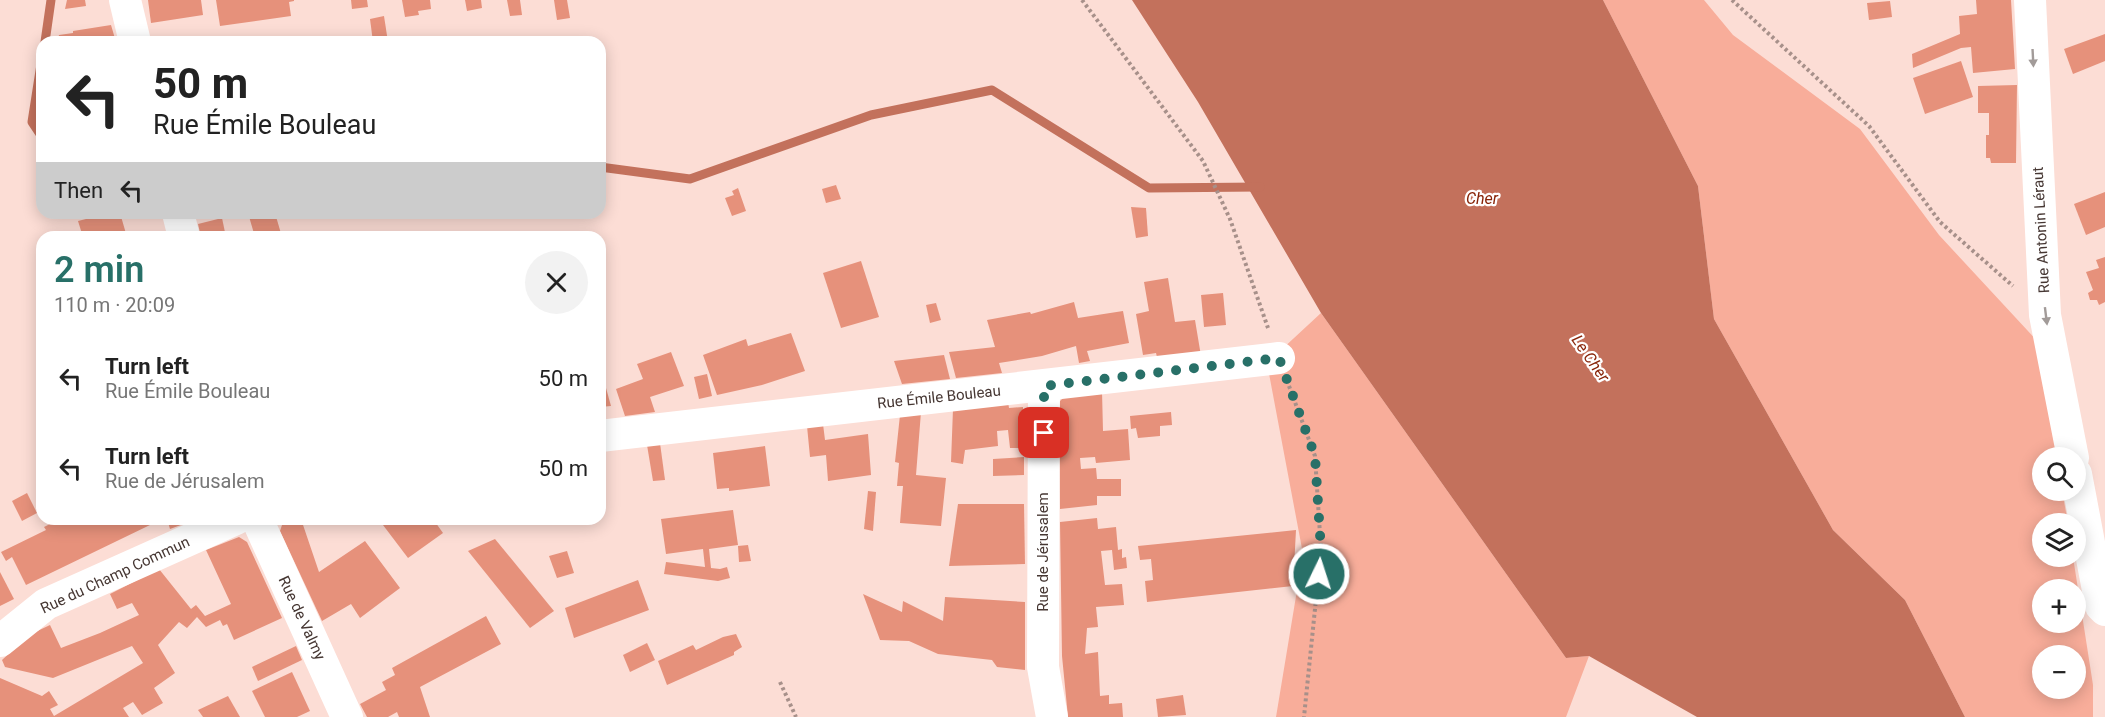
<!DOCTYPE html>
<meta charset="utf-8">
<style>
:root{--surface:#fff;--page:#f2f2f2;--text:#222;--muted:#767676;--accent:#287068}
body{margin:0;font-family:Roboto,sans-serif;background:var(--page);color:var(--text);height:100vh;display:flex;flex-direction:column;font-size:22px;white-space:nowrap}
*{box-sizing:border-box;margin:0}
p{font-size:20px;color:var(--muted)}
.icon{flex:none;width:33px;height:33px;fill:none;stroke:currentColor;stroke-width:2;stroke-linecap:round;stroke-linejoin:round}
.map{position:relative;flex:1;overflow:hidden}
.sheet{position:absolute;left:36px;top:231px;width:570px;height:294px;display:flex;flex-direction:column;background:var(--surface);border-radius:18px;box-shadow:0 3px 15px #0003}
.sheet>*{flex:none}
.hud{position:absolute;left:36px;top:36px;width:570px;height:183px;border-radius:18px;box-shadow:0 3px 15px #0003;background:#fff;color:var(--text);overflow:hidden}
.tools{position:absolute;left:2032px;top:447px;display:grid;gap:12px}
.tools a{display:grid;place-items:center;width:54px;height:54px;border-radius:50%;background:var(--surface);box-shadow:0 3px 15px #0003;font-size:30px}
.pin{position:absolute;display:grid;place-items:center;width:51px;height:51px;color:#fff;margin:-26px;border-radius:12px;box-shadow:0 3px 9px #0006}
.me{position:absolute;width:66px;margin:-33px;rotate:4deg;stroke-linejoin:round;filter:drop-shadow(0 0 4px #0008)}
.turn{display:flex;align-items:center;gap:21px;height:126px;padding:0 18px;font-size:27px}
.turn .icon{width:78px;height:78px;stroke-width:2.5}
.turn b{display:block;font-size:42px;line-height:51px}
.then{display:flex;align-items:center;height:57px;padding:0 18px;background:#0003;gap:12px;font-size:22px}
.round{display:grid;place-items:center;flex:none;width:63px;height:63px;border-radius:32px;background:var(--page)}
.headline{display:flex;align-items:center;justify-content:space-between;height:102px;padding:0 18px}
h1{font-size:36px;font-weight:600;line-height:45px;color:var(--accent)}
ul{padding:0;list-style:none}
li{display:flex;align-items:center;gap:18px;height:90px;padding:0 18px}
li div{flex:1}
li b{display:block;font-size:22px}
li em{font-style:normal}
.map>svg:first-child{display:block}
.green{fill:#f8ad9a;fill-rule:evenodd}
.water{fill:#c3715c}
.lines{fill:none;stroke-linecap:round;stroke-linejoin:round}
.stream{stroke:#c3715c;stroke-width:9}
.building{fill:#e6917b}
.path{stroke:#a7908a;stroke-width:4;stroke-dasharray:3 3;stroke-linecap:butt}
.street{stroke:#fff;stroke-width:32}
.oneway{fill:#a29b99}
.route{stroke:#287068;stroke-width:10;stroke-dasharray:0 18}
.labels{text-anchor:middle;stroke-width:4.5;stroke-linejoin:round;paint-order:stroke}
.street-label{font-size:15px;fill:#463733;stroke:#fff}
.water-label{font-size:16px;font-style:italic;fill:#882408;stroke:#fff}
</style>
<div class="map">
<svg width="2105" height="717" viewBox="0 0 2105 717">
<rect width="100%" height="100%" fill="#fcddd5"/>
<g class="green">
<path d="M1603 0H1704L1733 35 1860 129 1939 235 2039 343 2057 457 2043 458V490L2062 491 2068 523 2043 524V556L2073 557 2093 685V717H1965L1905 600 1833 530 1714 319 1698 186ZM2043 590H2076V622H2043ZM2043 656H2076V688H2043Z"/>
<polygon points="1321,313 1566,658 1589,656 1566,717 1276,717 1303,554 1267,363"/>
</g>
<polygon class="water" points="1132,0 1603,0 1698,186 1714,319 1833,530 1905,600 1965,717 1697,717 1589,656 1566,658 1321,313 1198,102"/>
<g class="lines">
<g class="stream">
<polyline points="45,42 51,0"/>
<polyline points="42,58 32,122 42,137"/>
<polyline points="600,167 690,179 871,115 992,90 1149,188 1260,187"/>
</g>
</g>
<g class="building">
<polygon points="67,0 85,0 86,6 65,9"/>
<polygon points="148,0 201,0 203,15 151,23"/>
<polygon points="216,0 294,0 294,1 289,2 291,16 220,26"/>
<polygon points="351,0 367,0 368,7 352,9"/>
<polygon points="402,0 430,0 431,9 418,11 419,15 405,17"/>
<polygon points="465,0 481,0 482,8 467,11"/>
<polygon points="507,0 520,0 522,15 510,16"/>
<polygon points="554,0 567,0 570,18 557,20"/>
<polygon points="1976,0 2011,0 2015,69 1973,73 1971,47 1961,48 1913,68 1912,54 1960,34 1959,16 1977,14"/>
<polygon points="1890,1 1892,17 1869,20 1867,3"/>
<polygon points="384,16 388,42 373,42 370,19"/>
<polygon points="111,25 116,42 57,42 59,35 73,33 73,31"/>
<polygon points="2105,34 2105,61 2073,74 2064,49"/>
<polygon points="1961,61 1973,97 1925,114 1913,78"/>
<polygon points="2017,85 2016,163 1991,163 1990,158 1986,158 1986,135 1989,135 1989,113 1978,113 1978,86"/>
<polygon points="836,185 841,199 826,203 822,189"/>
<polygon points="738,188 746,211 732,216 725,198 734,195 732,191"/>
<polygon points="2105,192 2105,227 2086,235 2074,204"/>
<polygon points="1131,207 1146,208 1148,236 1136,238"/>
<polygon points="92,213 120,213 127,237 83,237 78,221 94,217"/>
<polygon points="248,213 275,213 282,237 255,237"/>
<polygon points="222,218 226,237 201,237 198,224"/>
<polygon points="2105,257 2105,302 2099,305 2097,300 2090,300 2088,293 2093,290 2086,272 2099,268 2096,260"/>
<polygon points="861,261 879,317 841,328 823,273"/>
<polygon points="1168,278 1175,322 1195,320 1201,356 1158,361 1156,353 1143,355 1136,314 1149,311 1144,282"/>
<polygon points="1223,293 1226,325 1204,327 1201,295"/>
<polygon points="1074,302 1078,318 1123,311 1129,343 1087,351 1090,361 1079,363 1076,346 1042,356 999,363 1002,373 956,378 949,352 995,347 987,320 1030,312 1031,314"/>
<polygon points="936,303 941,320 930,323 926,305"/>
<polygon points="791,333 805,371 762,385 717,395 703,355 746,339 748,346"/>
<polygon points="671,352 684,386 650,397 655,412 625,416 616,389 643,379 637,364"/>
<polygon points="944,355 950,379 902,384 894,361"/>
<polygon points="600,370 601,370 611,406 600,407"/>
<polygon points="707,374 712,396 699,399 694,377"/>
<polygon points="1102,391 1103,431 1128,429 1130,460 1096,463 1095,457 1080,458 1081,469 1096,468 1097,479 1121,479 1121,496 1097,496 1097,505 1060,509 1059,402 1066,395"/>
<polygon points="1008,402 1009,408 1023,407 1024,448 1010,448 1008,430 997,431 998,446 965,450 963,464 951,462 953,409"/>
<polygon points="921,412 916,475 946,478 941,526 900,523 903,486 897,486 899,463 895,462 900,415"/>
<polygon points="1171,412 1172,425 1160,426 1160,436 1138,438 1136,428 1131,429 1130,416"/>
<polygon points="823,424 825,440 868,434 871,475 828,481 826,455 810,457 807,426"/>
<polygon points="660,443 665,480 653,481 647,445"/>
<polygon points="765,446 770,486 729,491 729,488 717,489 713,453"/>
<polygon points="1024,457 1024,475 993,476 993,459"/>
<polygon points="868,491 876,492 873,531 864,529"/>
<polygon points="27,493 37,513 22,521 12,501"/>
<polygon points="958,504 1024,504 1025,564 949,566"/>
<polygon points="733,510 738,545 709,549 711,568 720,569 727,567 730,578 718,581 664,574 666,562 705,567 703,549 666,554 661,519"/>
<polygon points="1097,518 1098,529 1116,527 1118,550 1122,549 1122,558 1126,557 1127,568 1114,570 1112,550 1101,551 1105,585 1122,584 1124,605 1096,607 1098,627 1087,628 1085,654 1098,652 1100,696 1109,695 1109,704 1122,703 1123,717 1068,717 1062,656 1060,522"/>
<polygon points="60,519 148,519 150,525 26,585 12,557 6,561 1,552 46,530 44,527"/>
<polygon points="167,519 197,519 170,529"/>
<polygon points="292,519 301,519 319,572 365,541 400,588 360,618 351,604 322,621 280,531 283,522"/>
<polygon points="391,519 433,519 443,533 408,558 383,525"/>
<polygon points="1296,530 1293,586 1147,602 1145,581 1153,580 1151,559 1140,560 1138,546"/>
<polygon points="239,537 247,542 282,618 234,640 227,624 223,626 220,620 206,627 197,617 187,628 179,622 158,645 175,673 154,688 163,703 142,715 133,702 123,708 129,717 0,717 0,678 42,696 49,691 58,705 50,709 54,716 143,663 132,646 53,678 5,667 2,660 29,635 50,625 61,648 100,633 139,615 132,603 117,609 110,594 159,569 191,609 196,605 205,616 231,604 206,550"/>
<polygon points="495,539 554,611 530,628 468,551"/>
<polygon points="748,545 751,561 739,562 738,546"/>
<polygon points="567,551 574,573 557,578 549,556"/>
<polygon points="0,572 14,599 0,606"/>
<polygon points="638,580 649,610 574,638 565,608"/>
<polygon points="863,594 902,612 903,601 943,621 945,597 1025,602 1025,670 997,667 992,660 938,654 909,641 880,640"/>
<polygon points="486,616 501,644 420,687 430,717 399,717 397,712 388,717 367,717 360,704 386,690 382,682 395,675 392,668"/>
<polygon points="736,634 742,647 734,652 734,655 667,685 658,661 693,645 696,650 723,637"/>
<polygon points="647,643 655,660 630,672 623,655"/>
<polygon points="296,646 302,660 258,681 252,667"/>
<polygon points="292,672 310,711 297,717 265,717 252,691"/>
<polygon points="1183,695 1186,715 1158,717 1156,699"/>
<polygon points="228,696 240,717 203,717 198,710"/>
</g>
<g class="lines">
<g class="path">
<polyline points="1082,0 1203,161 1230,219 1268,328"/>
<polyline points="1732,0 1869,126 1940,222 2013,286"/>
<polyline points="1289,386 1315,456 1321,550 1304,717"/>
<polyline points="780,682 796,717"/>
</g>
<g class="street">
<polyline points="125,0 135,42"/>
<polyline points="2030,0 2045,315 2073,458"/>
<polyline points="178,213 184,237"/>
<polyline points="1044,386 1043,667 1052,717"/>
<polyline points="600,436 1279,358"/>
<polyline points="2076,474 2101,606 2105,610"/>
<polyline points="257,519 347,717"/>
<polyline points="0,641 46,604 236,519"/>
</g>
</g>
<defs><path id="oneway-solid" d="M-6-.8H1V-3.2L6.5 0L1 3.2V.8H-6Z" transform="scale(1.5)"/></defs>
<g class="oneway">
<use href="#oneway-solid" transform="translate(2033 58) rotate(87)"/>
<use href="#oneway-solid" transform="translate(2046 316) rotate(83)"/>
</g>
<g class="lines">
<polyline class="route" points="1044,433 1044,386 1279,358 1315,456 1321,550 1319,574"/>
</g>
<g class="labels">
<g class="street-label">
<text transform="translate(2041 230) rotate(-93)" y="5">Rue Antonin Léraut</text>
<text transform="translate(939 397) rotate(-6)" y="5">Rue Émile Bouleau</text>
<text transform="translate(1043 552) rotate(-90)" y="5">Rue de Jérusalem</text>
<text transform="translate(115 575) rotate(-25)" y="5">Rue du Champ Commun</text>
<text transform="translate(302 618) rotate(65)" y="5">Rue de Valmy</text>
</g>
<g class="water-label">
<text x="1482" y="204">Cher</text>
<text transform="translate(1591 358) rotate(55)" y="6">Le Cher</text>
</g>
</g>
</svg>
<div class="tools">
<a><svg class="icon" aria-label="search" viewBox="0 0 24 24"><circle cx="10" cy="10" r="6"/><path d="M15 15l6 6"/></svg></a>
<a><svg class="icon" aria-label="layers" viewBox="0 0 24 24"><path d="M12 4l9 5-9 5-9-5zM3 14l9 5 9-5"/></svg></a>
<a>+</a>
<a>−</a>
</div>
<div class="pin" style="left:1044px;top:433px;background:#d93025"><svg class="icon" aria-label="arrive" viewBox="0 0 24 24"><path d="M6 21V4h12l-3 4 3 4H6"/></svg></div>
<svg class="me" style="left:1319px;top:574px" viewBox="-20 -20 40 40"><circle r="17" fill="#287068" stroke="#fff" stroke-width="3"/><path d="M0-11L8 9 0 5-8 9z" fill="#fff"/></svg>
<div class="hud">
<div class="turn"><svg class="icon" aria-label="left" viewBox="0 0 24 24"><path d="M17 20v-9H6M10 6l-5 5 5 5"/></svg><div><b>50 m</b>Rue Émile Bouleau</div></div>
<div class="then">Then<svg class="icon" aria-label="left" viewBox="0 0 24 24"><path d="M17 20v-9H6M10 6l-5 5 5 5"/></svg></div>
</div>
<section class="sheet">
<div class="headline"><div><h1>2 min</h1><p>110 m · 20:09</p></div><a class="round"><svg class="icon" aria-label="close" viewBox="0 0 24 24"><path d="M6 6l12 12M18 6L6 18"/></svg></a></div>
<ul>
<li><svg class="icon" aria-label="left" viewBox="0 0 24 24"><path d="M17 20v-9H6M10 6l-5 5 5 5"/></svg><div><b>Turn left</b><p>Rue Émile Bouleau</p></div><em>50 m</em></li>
<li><svg class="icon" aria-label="left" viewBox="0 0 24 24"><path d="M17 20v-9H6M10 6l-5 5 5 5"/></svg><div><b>Turn left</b><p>Rue de Jérusalem</p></div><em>50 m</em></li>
</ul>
</section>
</div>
